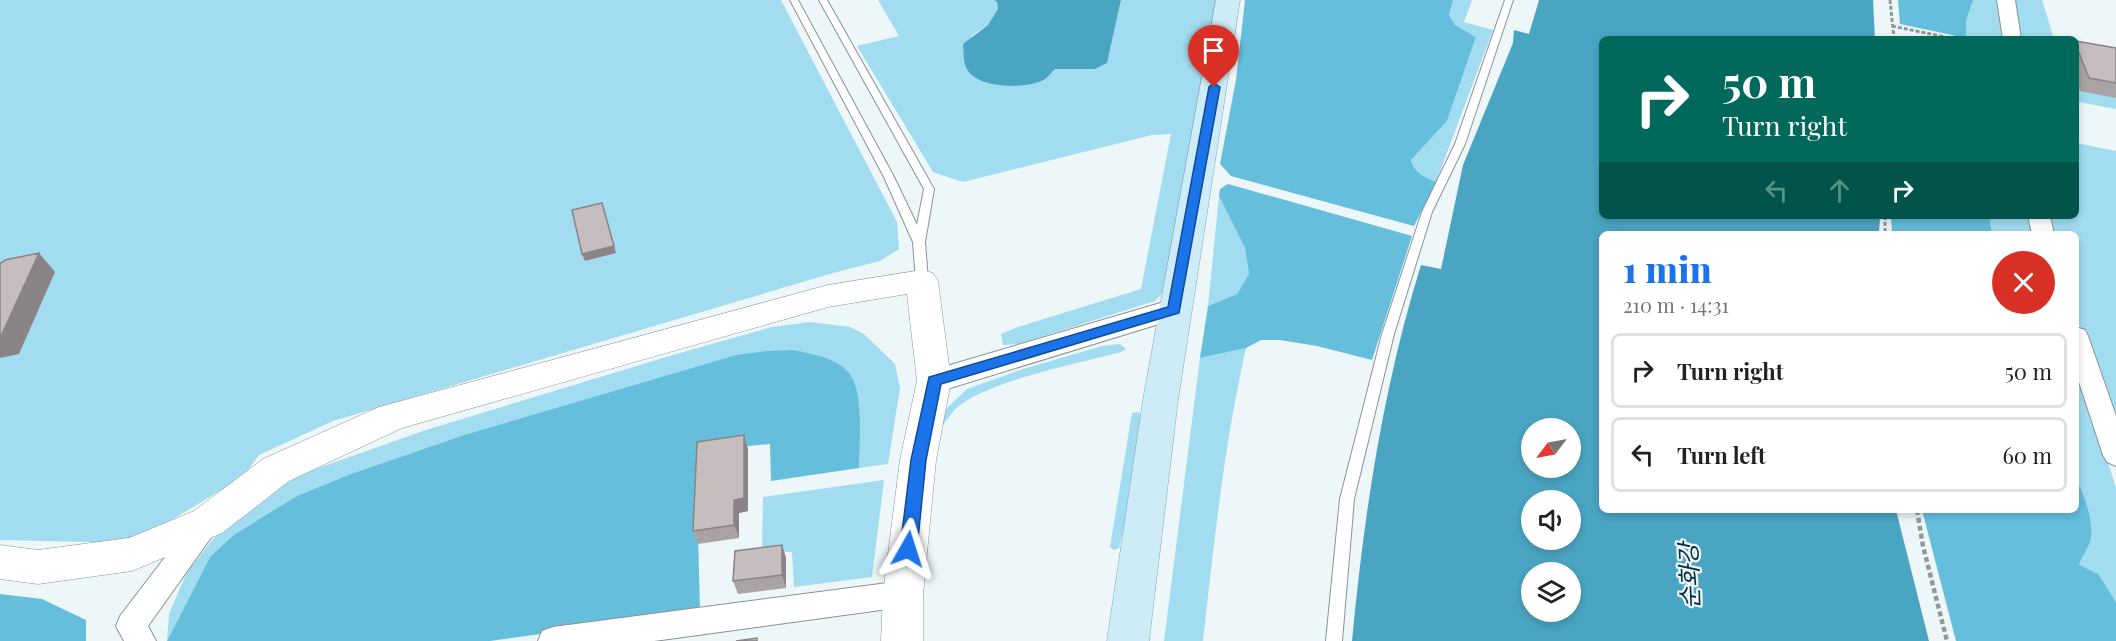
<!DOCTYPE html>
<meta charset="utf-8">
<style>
:root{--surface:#fff;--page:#f6f6f6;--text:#222;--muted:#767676;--line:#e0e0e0;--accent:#1a73e8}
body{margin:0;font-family:"Playfair Display","Noto Sans KR",serif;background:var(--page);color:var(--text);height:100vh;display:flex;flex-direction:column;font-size:22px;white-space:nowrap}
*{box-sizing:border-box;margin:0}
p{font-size:20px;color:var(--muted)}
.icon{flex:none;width:33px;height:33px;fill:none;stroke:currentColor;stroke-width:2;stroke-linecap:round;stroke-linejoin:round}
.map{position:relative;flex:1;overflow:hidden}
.drawer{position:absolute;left:1599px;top:231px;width:480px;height:282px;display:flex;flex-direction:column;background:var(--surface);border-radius:9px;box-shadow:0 3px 9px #0003}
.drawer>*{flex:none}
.hud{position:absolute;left:1599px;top:36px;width:480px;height:183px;border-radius:9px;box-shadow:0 3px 9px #0003;background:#00695c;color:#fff;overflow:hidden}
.needle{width:39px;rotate:238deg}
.fabs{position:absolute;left:1521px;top:418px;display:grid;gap:12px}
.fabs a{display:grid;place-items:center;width:60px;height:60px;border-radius:50%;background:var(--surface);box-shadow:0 3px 9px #0003;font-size:30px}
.pin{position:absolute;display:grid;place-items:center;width:51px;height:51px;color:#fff;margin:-62px -26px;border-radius:50% 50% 50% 0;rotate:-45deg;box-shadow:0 0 6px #0007}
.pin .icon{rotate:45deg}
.me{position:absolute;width:66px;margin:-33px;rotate:6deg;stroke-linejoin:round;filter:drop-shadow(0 0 4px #0008)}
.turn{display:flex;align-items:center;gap:21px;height:126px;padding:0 24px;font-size:27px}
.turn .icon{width:78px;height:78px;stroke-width:2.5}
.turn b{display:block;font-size:42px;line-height:51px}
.lanes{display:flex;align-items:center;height:57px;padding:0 24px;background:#0003;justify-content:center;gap:30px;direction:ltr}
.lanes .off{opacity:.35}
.round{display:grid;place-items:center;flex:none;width:63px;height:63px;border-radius:32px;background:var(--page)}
.head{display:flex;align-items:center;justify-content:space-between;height:102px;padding:0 24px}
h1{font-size:36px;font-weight:800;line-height:45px;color:var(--accent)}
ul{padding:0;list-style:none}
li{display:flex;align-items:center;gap:18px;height:75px;margin:0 12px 9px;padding:0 12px;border:3px solid var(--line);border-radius:9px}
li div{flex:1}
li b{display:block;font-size:22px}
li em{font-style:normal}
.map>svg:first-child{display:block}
.green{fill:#a2dcf1}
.forest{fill:#64bedc}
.water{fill:#4aa5c3;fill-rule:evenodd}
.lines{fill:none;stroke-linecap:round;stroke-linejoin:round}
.service-casing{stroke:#8a9295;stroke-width:2}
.minor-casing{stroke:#8a9295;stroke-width:2}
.tertiary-casing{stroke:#8a9295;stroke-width:2}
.secondary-casing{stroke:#8a9295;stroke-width:1}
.primary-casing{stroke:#81a5b2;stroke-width:1}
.path-far1{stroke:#92989a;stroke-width:3;stroke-dasharray:4 2;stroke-linecap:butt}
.path{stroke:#92989a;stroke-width:4.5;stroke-dasharray:5 3;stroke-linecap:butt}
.service{fill:#fff;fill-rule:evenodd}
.minor{fill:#fff;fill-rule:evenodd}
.tertiary{fill:#fff;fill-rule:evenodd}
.secondary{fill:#fff;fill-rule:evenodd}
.primary{fill:#cdecf8;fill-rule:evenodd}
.wall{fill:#aaa3a4}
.shaded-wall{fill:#8b8486}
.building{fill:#c6bdbf;stroke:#8b8486;stroke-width:1.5}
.route{fill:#1a73e8;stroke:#114b97;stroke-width:1.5}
.labels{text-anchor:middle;stroke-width:4.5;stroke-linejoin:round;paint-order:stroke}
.near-water-label{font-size:24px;font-style:italic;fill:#032f3c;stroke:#edf6f9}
</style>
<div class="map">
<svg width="2116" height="641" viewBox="0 0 2116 641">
<rect width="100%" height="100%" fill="#edf6f9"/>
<g class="green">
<polygon points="0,0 781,0 897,222 899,249 880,261 833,273 333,421 259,455 243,477 133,543 0,540"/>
<polygon points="878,0 994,0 997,2 998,9 988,25 971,36 1044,80 1055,69 1095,69 1107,63 1121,0 1216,0 1164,291 1155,301 1019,344 1003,345 1001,334 1018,327 1141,289 1171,134 1152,135 963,182 933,172 857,46 899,36"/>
<path d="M1453 0H1472L1464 22 1493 30 1436 182C1425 177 1415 173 1411 160L1447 121 1476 37 1455 25 1449 15Z"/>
<polygon points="1973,0 1997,0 2004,39 1966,38 1966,21"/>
<polygon points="2012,0 2042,0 2054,39 2020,39"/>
<polygon points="2076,52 2116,59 2116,109 2078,102 2076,99"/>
<polygon points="2076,143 2116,151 2116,426 2076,316 2076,234 2052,234 2047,216 2076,216"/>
<polygon points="1219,196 1245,248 1249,274 1237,294 1208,306"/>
<polygon points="1989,216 2032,216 2035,234 1992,234"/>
<polygon points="810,322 850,327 864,334 895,364 900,388 888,464 859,468 858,397 736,355 464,435 348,475 297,496 210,557 167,641 169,614 187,572 214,538 252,504 304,473 426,430 673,355 772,327"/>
<path d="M1120 344 1126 349 1121 352C1077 364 996 379 960 405 952 411 946 422 939 430L944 411 967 389 1023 369 1102 346Z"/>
<path d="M1246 348C1224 445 1214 543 1203 641H1164L1200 358Z"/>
<path d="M2076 385 2085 389 2116 488V602L2098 575 2078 565C2081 557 2089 548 2091 539 2094 524 2085 493 2076 480Z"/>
<polygon points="1138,412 1141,415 1142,421 1123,532 1119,548 1114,550 1110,547 1132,413"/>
<polygon points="884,480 872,577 794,587 792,552 762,552 763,497"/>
</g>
<g class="forest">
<path d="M1245 0H1453L1449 15 1455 25 1476 37 1447 121 1411 160C1414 173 1425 177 1436 182L1414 226 1231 176 1220 164 1236 80Z"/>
<polygon points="1898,0 1973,0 1966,21 1966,38 1900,24"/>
<polygon points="1228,184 1412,236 1372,360 1317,346 1280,340 1261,340 1246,348 1200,358 1208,306 1237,294 1249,274 1245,248 1219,196 1220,189"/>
<polygon points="1891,216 1989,216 1992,234 1892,234"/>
<path d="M793 350C811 354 840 358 851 376 864 396 859 444 859 468L771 481 770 444 696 451 700 612 490 641H167L210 557 234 535 297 496 348 475 464 435 736 355 768 351Z"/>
<path d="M2076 480C2085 493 2094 524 2091 539 2089 548 2081 557 2079 565L2098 574 2116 602V641H1956L1922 510H2076Z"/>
<polygon points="0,594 42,599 86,620 86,641 0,641"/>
</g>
<g class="water">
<path d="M994 0H1121L1107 63 1095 69H1055C1052 72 1048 77 1045 79 1028 90 974 89 966 67 963 61 964 51 963 44L988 25 998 9 997 2Z"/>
<path d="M1539 0H1873L1875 39H1602V216H1880L1879 234H1602V510H1896L1929 641H1352C1364 514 1383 387 1421 265L1441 269 1463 165 1513 43 1514 30 1529 34ZM1532 429H1570V468H1532ZM1532 501H1570V540H1532ZM1532 573H1570V612H1532Z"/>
</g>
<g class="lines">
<defs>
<g id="service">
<polygon points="790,0 798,0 894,177 917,225 924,189 819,0 827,0 934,189 925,242 928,281 926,284 922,285 916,281 913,242 884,177"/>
<polygon points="1505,0 1513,0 1465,144 1432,212 1394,334 1354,499 1342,641 1326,641 1340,499 1382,334 1422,212 1455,144"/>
</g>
<g id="minor">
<polygon points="1997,0 2015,0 2021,39 2003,39"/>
<polygon points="2028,216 2050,216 2054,234 2032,234"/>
<polygon points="2076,327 2085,330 2088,336 2116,416 2116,466 2107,462 2103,455 2076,373"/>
<polygon points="208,510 218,514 222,522 148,626 156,641 124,641 116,626 120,616 198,514"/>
<polygon points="903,581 914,585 918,594 914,603 903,607 654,641 538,641 542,631 553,627"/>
</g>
<polygon id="tertiary" points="1174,299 1185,302 1189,309 1185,316 934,393 923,389 918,381 923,373"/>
<polygon id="secondary" points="922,270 933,273 938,281 951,381 936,460 923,594 923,641 881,641 883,594 900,460 917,381 907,294 828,307 402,428 289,481 222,533 132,571 38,584 0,579 0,545 38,550 129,538 194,511 263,459 379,407 828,285"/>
<polygon id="primary" points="1216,0 1240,0 1178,400 1149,641 1107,641 1143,400"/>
</defs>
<use href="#service" class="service-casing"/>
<use href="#minor" class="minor-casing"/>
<use href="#tertiary" class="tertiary-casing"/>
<use href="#secondary" class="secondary-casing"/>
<use href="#primary" class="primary-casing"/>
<g class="path-far1">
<polyline points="1890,0 1894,39"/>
<polyline points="1892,26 1955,39"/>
<polyline points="1885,216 1885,234"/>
</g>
<polyline class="path" points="1917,510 1923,546 1947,641"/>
<use href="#service" class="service"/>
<use href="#minor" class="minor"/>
<use href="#tertiary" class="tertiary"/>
<use href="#secondary" class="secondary"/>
<use href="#primary" class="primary"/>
</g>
<g class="wall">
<polygon points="2076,41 2116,48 2116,98 2080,91 2076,81"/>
<polygon points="744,435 748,449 748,511 739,513 739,538 698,544 693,531"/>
<polygon points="782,545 786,558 786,588 738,594 733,581"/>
</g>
<g class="shaded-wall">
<polygon points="602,203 616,253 585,261 582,254"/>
<polygon points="39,253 55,272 19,354 0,358 0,336"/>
<polygon points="744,435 748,449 748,511 739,513 739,538 734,525 734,500"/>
<polygon points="782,545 786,558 786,588 782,575"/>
</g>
<g class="building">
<polygon points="2076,41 2116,48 2116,83 2089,78 2076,45"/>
<polygon points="602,203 614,246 582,254 572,210"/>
<polygon points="39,253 1,336 0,336 0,263 3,262 5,260"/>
<polygon points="744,435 744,498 734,500 734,525 693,531 697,442"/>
<polygon points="782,545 782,575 733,581 735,551"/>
<polygon points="757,638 757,641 736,641"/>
</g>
<polygon class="route" points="1214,83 1220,87 1179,313 941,384 926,460 917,549 914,554 908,556 903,554 900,549 911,460 929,377 1168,307 1209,87"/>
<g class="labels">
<g class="near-water-label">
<text transform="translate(1690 576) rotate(-92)" y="8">순화강</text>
</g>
</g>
</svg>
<div class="fabs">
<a><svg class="needle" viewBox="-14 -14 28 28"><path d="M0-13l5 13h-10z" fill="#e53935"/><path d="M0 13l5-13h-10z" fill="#767676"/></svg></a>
<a><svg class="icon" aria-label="sound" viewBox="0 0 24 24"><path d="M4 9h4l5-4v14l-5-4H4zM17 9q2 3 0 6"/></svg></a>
<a><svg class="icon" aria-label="layers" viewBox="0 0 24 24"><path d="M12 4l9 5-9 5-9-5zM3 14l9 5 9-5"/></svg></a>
</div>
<div class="pin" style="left:1214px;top:87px;background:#d93025"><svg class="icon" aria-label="arrive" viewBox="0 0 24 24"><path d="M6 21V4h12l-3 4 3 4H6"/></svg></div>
<svg class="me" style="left:908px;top:549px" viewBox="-20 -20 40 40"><path d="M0-17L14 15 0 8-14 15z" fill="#1a73e8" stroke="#fff" stroke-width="4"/></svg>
<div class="hud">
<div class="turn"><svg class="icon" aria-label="right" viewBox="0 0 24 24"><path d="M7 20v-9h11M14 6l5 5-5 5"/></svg><div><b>50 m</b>Turn right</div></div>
<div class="lanes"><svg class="icon off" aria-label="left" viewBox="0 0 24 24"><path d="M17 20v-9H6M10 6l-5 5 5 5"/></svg><svg class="icon off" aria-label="ahead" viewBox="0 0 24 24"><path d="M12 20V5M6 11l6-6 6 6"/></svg><svg class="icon" aria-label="right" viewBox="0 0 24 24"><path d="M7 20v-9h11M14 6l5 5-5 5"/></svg></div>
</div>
<section class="drawer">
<div class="head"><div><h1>1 min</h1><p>210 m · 14:31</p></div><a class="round" style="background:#d93025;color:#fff"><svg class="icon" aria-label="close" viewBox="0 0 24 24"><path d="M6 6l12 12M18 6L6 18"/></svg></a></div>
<ul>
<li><svg class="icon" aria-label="right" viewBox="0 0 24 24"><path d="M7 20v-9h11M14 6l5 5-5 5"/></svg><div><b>Turn right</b></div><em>50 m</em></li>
<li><svg class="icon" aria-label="left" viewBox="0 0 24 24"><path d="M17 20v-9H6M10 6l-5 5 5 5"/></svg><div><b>Turn left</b></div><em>60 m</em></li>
</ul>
</section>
</div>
